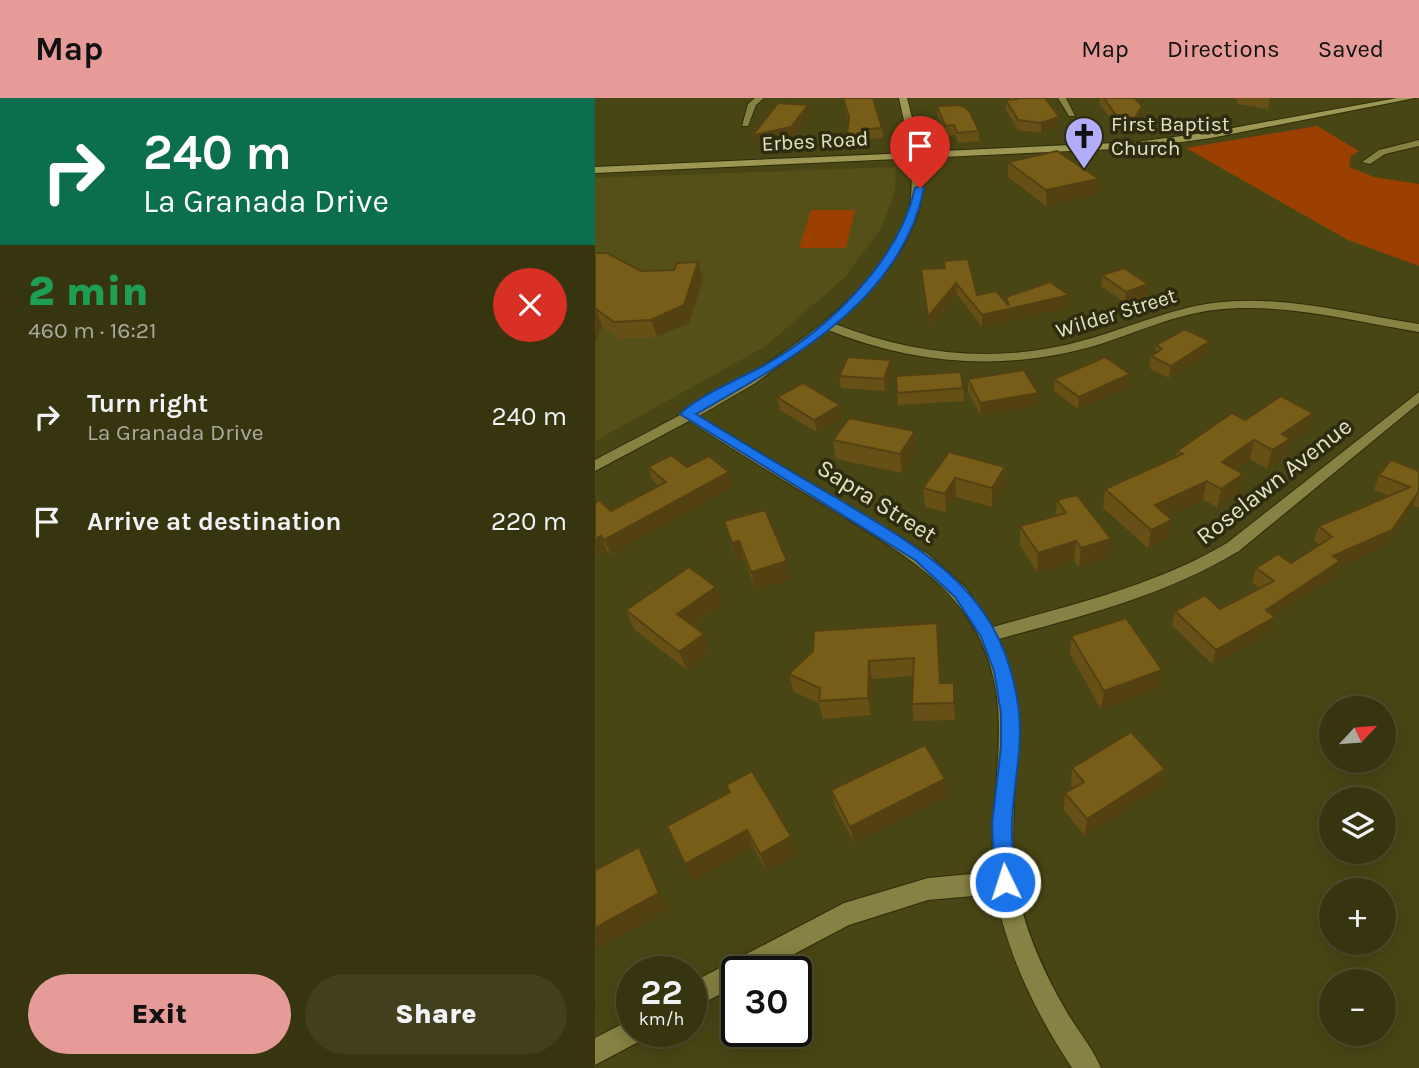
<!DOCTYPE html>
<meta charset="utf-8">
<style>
:root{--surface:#373410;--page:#423f1e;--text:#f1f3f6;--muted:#aaaa9f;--line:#514f30;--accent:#e69b98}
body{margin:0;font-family:Karla,sans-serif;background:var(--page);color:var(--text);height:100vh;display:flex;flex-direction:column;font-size:26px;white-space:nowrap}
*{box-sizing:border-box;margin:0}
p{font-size:23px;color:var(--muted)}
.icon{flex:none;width:38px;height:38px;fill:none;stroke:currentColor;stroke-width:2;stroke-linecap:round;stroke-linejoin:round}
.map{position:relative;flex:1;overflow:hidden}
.panel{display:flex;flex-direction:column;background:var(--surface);width:595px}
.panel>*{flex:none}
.guide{background:#0b6e4f;color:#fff;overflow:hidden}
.needle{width:46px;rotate:64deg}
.controls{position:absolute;left:724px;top:598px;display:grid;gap:14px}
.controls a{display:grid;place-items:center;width:77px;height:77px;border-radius:50%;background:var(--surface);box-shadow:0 4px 18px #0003,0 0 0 2px var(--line);font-size:35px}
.speed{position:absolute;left:21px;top:858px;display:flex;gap:14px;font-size:35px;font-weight:700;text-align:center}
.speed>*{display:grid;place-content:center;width:91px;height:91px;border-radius:50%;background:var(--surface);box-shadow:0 4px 18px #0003,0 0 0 2px var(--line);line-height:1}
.speed small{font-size:18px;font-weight:400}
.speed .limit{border:4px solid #111;border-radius:10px;background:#fff;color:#111}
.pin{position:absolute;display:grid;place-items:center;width:60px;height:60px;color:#fff;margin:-72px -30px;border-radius:50% 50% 50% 0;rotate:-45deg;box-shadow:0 0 7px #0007}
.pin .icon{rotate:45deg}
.me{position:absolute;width:77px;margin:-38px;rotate:356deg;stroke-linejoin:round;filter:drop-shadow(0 0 5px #0008)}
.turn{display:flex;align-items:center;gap:24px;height:147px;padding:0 28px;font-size:32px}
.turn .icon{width:91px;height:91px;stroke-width:2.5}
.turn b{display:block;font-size:49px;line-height:60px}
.round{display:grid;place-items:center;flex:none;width:74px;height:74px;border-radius:37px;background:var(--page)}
.head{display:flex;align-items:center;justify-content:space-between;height:119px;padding:0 28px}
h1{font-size:42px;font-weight:800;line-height:52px;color:#1e9e55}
.cta{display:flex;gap:14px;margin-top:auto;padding:14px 28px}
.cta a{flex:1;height:80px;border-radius:42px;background:var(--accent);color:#111;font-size:28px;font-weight:800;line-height:80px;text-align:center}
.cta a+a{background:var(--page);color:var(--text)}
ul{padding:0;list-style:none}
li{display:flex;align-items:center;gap:21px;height:105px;padding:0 28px}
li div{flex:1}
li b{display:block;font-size:26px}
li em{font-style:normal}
header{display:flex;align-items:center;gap:42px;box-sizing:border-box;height:98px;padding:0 35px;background:var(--accent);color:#111}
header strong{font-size:33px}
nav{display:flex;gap:38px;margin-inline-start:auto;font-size:24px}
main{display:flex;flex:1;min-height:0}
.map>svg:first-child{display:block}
.built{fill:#545017}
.green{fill:#9c4002}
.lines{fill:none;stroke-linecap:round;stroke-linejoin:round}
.minor-casing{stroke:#2e2c0a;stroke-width:2}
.major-casing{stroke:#2e2c0a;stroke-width:2}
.minor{fill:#868243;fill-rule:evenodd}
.major{fill:#9c9854;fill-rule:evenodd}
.wall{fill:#675016}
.shaded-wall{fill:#544112}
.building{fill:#785d19;stroke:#544112;stroke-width:2}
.route{fill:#1a73e8;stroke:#114b97;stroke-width:2}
.labels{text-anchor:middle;stroke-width:7;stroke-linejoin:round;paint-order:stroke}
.far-poi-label{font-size:21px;fill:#e3e2c2;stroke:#2d2c11;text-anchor:start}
.far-street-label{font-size:21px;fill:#e3e2c2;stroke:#2d2c11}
.street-label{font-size:24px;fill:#e3e2c2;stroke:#2d2c11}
</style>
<header>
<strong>Map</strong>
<nav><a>Map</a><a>Directions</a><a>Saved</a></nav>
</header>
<main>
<section class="panel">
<div class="guide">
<div class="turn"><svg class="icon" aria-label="right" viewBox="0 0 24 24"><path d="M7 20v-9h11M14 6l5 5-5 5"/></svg><div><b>240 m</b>La Granada Drive</div></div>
</div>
<div class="head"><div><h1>2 min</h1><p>460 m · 16:21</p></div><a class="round" style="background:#d93025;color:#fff"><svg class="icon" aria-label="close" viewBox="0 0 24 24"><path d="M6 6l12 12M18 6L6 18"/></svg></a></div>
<ul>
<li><svg class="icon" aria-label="right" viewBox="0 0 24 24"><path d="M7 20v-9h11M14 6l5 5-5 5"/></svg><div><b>Turn right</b><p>La Granada Drive</p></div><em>240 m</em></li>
<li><svg class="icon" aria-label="arrive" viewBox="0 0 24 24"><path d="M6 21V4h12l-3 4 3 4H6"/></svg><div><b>Arrive at destination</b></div><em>220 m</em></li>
</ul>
<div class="cta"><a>Exit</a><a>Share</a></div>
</section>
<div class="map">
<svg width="824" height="970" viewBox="0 0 824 970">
<rect width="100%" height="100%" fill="#494615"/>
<polygon class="built" points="301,69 300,93 287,129 250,179 171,248 0,343 0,80"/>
<g class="green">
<polygon points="722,28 764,53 756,58 754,69 779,79 824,86 824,168 753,142 591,50"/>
<polygon points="216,112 260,112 251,150 204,150"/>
</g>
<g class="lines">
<defs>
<g id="minor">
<polygon points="160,0 169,0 161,7 153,28 147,28 153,6"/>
<polygon points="463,0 471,0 480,18 474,18"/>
<polygon points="824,42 824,48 790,56 775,66 767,64 784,52"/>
<path d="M322 55 327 58C326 75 329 97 324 113 309 158 276 196 240 226 321 258 406 266 490 242 533 230 574 211 618 205 687 196 757 216 824 226V234C757 223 688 204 619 212 578 217 541 235 502 247 412 274 320 267 233 232L159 286 104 318 333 456 371 490 398 529C479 506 559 488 632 445L824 294V305L644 453C569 498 487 518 404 541 438 621 410 700 421 783 428 830 449 875 473 916 484 934 498 951 506 970H477C442 917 413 859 401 796L333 802 254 827 167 873H142V888L96 911V885L249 805 333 780 398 774C394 716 409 657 402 599 389 498 312 458 234 410 187 381 140 353 94 323L0 373V362C94 312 284 222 314 111 318 95 316 75 317 58Z"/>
<polygon points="37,921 37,933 51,933 47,942 0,967 0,940"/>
</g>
<polygon id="major" points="304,0 312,0 326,54 542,44 616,34 802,0 820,0 616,40 542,50 0,75 0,69 316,55"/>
</defs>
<use href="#minor" class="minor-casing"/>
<use href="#major" class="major-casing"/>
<use href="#minor" class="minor"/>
<use href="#major" class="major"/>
</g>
<g class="wall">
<polygon points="248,0 287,30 288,40 274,41 274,48 253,48 252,38 253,23 249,8"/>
<polygon points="415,0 450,0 463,29 446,35 423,32 411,11 411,2 416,2"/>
<polygon points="505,0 540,0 546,18 539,30 521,28 504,5"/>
<polygon points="640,0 675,0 675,1 673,11 643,6"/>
<polygon points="342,8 384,33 384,43 363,45 360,37 351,38 343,18"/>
<polygon points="413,64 504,81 503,96 451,108 413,79"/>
<polygon points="0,155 46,173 79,172 103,164 108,181 94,225 62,239 25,241 7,228 0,247"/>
<polygon points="349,163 382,197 411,205 411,199 474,197 473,209 387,229 362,196 334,230 326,171 349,170"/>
<polygon points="507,177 552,198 530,205 506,188"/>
<polygon points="615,243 613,255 574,280 554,270 556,258 560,255 561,247"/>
<polygon points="297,274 290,293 246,290 244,278"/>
<polygon points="301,278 368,290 369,303 303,307"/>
<polygon points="373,281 442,307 386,318 373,294"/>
<polygon points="459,281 534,289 483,311 459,293"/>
<polygon points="182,299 245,307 247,320 222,334 185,312"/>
<polygon points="650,322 713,333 693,347 690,359 672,371 655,361 640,371 644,395 622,410 608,401 573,418 573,440 553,450 508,410 510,391 581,359 582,353"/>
<polygon points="320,333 321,351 307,375 241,361 238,342"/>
<polygon points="354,354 410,369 411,387 397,409 361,399 351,414 330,409 328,390"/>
<polygon points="53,369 92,369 138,388 16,457 12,453 0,460 0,405 16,413 64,388 58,383"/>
<polygon points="824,373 824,409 818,408 791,447 744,468 740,478 679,518 675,534 617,566 577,527 580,513 625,511 665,490 657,485 661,470 696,465 724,447 719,442 724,428 794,398 779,392 784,377"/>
<polygon points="462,402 514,460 484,469 479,462 442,474 425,447 425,428 461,417"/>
<polygon points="129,423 196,481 161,492 149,461 142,463"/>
<polygon points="127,507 99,528 109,536 116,554 92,572 39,531 31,512"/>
<polygon points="342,525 346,585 360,603 360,622 319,623 317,606 318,578 277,581 276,617 228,621 224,605 199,594 194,576"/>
<polygon points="476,538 567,572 564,590 506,611 475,556"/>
<polygon points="477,670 570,671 566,688 490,738 469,712 470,695 478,690 476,687"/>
<polygon points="350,681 352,698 259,745 241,710 236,692"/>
<polygon points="131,687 202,755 172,773 158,749 99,783 90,766 134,694"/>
</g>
<g class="shaded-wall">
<polygon points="213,7 214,16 198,39 160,47 158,37"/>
<polygon points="547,8 546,18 539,30 540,20"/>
<polygon points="464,19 463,29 446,35 446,25"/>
<polygon points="504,81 503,96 451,108 451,92"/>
<polygon points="103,164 108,181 94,225 62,239 56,222"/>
<polygon points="361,185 362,196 334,230 333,219"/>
<polygon points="553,186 552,198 530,205 531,194"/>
<polygon points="474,197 473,209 387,229 387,217"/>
<polygon points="1,211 7,228 0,247 0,213"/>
<polygon points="615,243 613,255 574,280 576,268"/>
<polygon points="296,262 297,274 290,293 289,281"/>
<polygon points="535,276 534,289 483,311 484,299"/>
<polygon points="443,295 442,307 386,318 385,305"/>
<polygon points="245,307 247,320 222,334 219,322"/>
<polygon points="718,315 713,333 693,347 690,359 672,371 677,352 687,336"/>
<polygon points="320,333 321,351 307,375 305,356"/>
<polygon points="659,342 655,361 623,382 627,364"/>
<polygon points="410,369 411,387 397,409 397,390"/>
<polygon points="134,374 138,388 16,457 9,442"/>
<polygon points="648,376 644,395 622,410 626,391"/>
<polygon points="360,380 361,399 351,414 350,396"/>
<polygon points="612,383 608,401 557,426 560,407"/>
<polygon points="824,393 818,408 791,447 744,468 740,478 670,524 680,519 675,534 617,566 621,552 738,458"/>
<polygon points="577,422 573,440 553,450 556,432"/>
<polygon points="6,438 12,453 0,460 0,441"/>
<polygon points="516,441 514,460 484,469 486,450"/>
<polygon points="144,443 149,461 142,463 137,445"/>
<polygon points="481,443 479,462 442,474 443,455"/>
<polygon points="192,463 196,481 161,492 156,474"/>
<polygon points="121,489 127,507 90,534 82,516"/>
<polygon points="109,536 116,554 92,572 84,554"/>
<polygon points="274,563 277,581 276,617 273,600"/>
<polygon points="567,572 564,590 506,611 509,593"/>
<polygon points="359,585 360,603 360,622 359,605"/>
<polygon points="570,671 566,688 490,738 492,721"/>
<polygon points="350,681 352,698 259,745 255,729"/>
<polygon points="152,732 158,749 99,783 90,766"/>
<polygon points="196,738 202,755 172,773 165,756"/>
<polygon points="44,749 54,766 73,811 0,852 0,830"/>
</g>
<g class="building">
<polygon points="248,0 278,0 287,30 273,31 273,38 252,38 254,19"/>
<polygon points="420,0 450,0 464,19 446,25 423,22 411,2 421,1"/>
<polygon points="509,0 540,0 547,8 540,20 522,19"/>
<polygon points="183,5 213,7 196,29 158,37"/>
<polygon points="364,7 370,9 375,14 384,33 362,35 359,27 350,28 342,8"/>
<polygon points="462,53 504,81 451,92 413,64"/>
<polygon points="0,155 12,155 46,173 79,172 82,165 103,164 89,207 56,222 19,224 1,211 0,213"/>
<polygon points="373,161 382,197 401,193 414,208 411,199 455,184 474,197 387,217 361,185 333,219 326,171 350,170 349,163"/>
<polygon points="529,170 553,186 531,194 507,177"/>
<polygon points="590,231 615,243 576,268 556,258 567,251 561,247"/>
<polygon points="253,259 296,262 289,281 244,278"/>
<polygon points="510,259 535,276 484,299 459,281"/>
<polygon points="429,272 443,295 385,305 373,281"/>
<polygon points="366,274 368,290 302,295 301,278"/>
<polygon points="208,285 245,307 219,322 182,299"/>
<polygon points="686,298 718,315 687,336 695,341 677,352 659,342 627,364 648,376 626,391 612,383 560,407 577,422 556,432 510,391 588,356 582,353 637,315 650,322"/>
<polygon points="254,320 320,333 305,356 238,342"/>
<polygon points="354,354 410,369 397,390 360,380 350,396 328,390"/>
<polygon points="76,357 92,369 114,358 134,374 9,442 6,438 0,441 0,405 4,402 16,413 71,384 53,369"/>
<polygon points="796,362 824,373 824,393 797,432 738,458 745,463 671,512 680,519 621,552 580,513 610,497 625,511 679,483 661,470 683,456 696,465 737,439 724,428 815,389 784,377"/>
<polygon points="482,397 516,441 486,450 481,443 443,455 425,428 471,415 462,402"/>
<polygon points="170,412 192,463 156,474 144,443 137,445 129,423"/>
<polygon points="94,469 121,489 82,516 109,536 84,554 31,512"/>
<polygon points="531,520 567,572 509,593 476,538"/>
<polygon points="342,525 345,585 359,585 359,605 317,606 319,560 274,563 273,600 224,603 225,590 194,576 218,553 219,533"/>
<polygon points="536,634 570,671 492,721 470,695 489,684 477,670"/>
<polygon points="330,647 350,681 255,729 236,692"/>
<polygon points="157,673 196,738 165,756 152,732 90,766 72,728 135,694 131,687"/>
<polygon points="44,749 64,795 0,830 0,772"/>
</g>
<path class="route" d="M325 88 329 90C307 203 192 264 101 316 148 345 195 373 243 401 335 456 410 496 424 614 428 651 418 688 417 725 416 744 419 764 421 784L418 791 410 794 403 791 400 784 397 726 406 649V615L399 573 386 539 360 499 320 462 85 316C103 298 144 281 168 268 232 232 304 164 320 90Z"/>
<defs>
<symbol id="church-pin" viewBox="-11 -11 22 30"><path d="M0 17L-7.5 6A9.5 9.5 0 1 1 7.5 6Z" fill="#b1adfa" stroke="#2d2c11"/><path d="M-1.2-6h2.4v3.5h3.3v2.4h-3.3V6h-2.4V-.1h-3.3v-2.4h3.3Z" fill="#111"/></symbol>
</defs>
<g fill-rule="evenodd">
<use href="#church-pin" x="467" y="16" width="44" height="60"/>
</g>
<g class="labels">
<g class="far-poi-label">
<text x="516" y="33">First Baptist<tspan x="516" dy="24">Church</tspan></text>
</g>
<g class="far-street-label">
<text transform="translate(220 43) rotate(-3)" y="7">Erbes Road</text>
<text transform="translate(521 215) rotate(-17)" y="7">Wilder Street</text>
</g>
<g class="street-label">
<text transform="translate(679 383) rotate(-38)" y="8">Roselawn Avenue</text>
<text transform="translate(282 403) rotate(32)" y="8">Sapra Street</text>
</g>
</g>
</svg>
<div class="controls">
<a><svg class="needle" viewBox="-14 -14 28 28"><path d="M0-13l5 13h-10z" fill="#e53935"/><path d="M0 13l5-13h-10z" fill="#aaaa9f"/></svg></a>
<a><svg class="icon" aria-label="layers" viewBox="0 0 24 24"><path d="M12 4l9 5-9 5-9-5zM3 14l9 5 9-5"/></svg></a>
<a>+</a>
<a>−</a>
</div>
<div class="speed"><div>22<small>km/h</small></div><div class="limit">30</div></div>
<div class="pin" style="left:325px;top:90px;background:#d93025"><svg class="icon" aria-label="arrive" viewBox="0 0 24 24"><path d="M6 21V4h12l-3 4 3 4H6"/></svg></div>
<svg class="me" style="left:410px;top:784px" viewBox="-20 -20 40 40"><circle r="17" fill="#1a73e8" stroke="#fff" stroke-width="3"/><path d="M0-11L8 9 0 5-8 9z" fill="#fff"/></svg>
</div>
</main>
